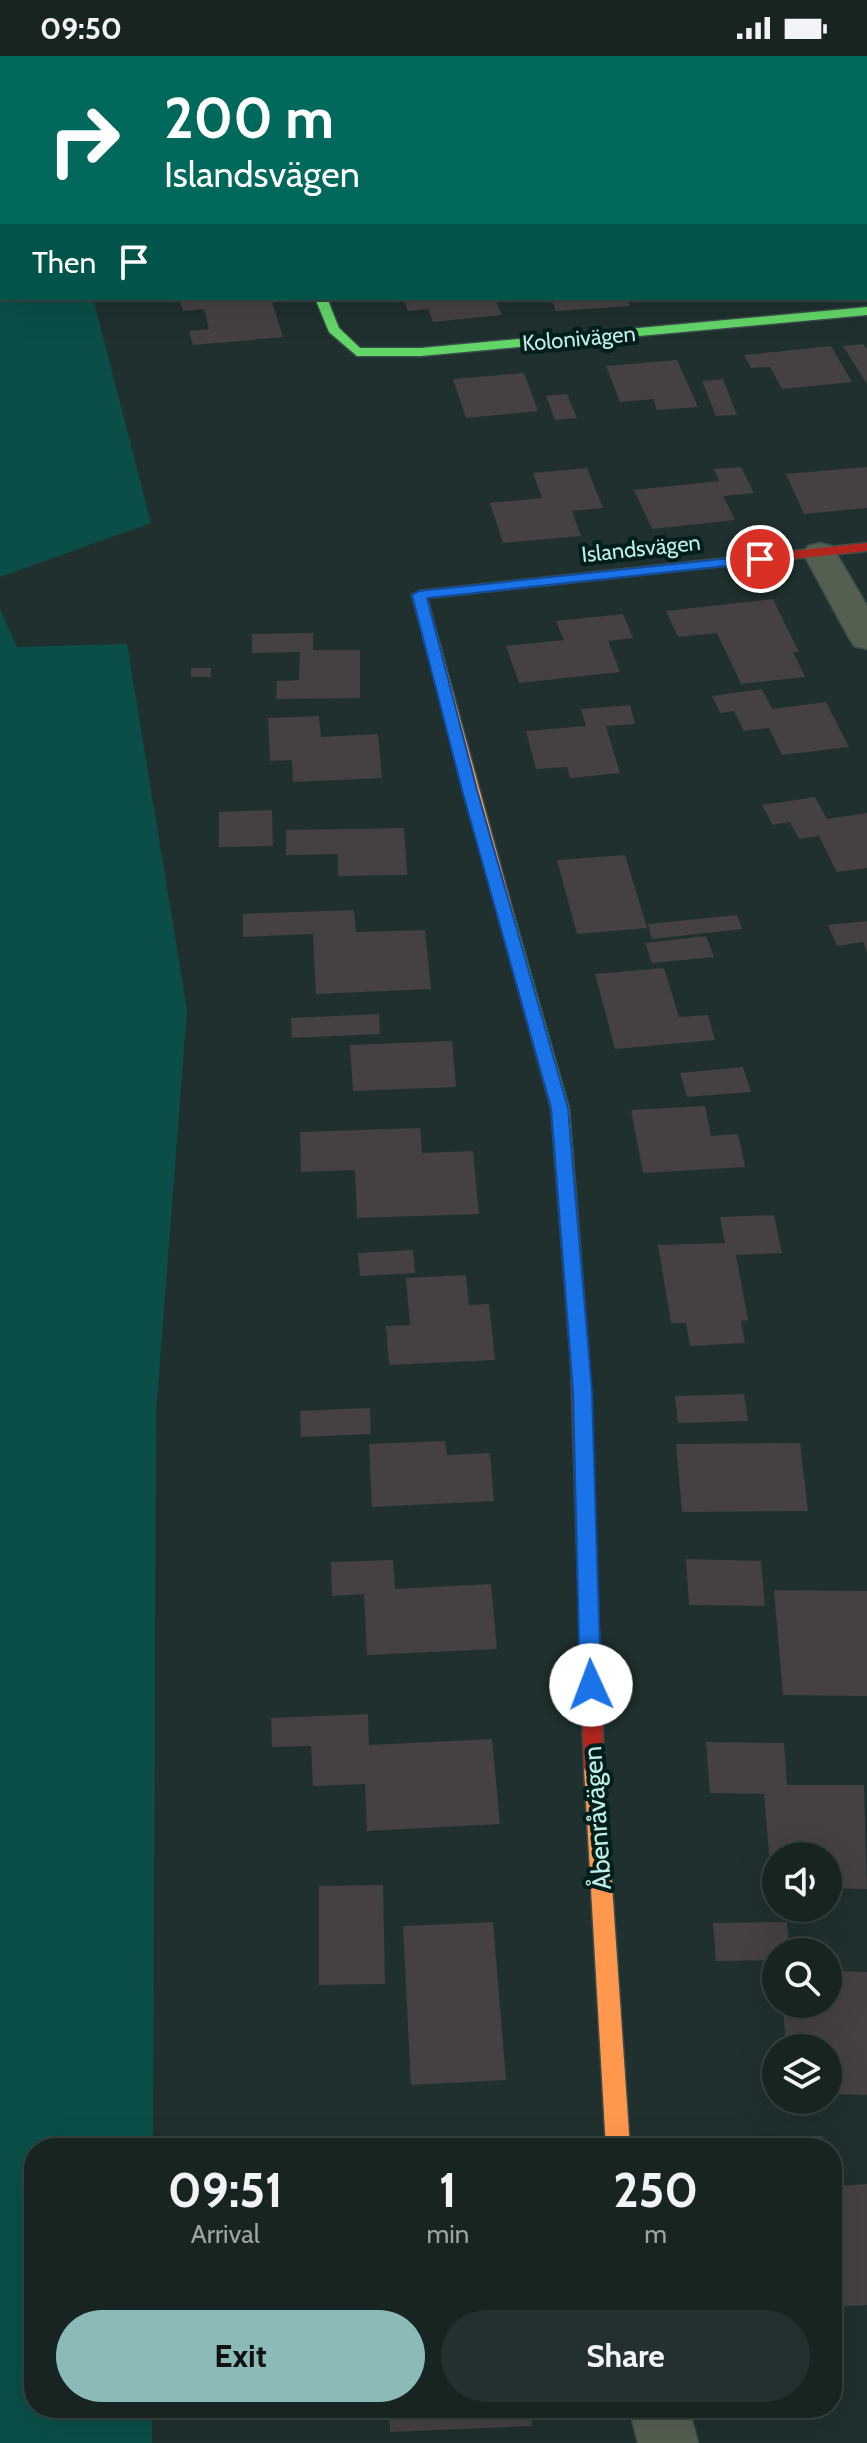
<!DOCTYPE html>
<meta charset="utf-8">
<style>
:root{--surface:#172422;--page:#24302f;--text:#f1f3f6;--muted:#9ea4a5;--line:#364140;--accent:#8bbbb9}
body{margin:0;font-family:Cabin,sans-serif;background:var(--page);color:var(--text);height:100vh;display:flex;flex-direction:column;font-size:30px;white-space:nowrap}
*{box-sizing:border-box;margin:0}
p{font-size:26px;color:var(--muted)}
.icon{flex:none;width:44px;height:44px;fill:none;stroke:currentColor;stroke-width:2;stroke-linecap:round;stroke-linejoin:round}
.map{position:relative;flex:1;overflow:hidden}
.details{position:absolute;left:24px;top:2082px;width:818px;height:280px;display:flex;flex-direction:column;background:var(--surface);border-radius:32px;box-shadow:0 8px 32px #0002,0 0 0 2px var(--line)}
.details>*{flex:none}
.banner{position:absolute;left:0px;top:0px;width:868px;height:244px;box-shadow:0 8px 32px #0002,0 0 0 2px var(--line);background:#00695c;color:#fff;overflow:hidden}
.tools{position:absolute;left:762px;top:1786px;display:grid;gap:16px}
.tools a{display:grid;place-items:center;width:80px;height:80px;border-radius:50%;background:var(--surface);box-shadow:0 8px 32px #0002,0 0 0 2px var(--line);font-size:40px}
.pin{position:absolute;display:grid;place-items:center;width:68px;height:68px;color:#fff;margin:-34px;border:4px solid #fff;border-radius:50%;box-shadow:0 2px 8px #0007}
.me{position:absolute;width:88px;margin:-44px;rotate:358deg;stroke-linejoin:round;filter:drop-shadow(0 0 6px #0008)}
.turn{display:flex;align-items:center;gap:28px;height:168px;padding:0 32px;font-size:36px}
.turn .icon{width:104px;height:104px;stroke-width:2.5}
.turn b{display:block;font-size:56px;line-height:68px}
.then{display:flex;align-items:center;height:76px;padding:0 32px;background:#0003;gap:16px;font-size:30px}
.eta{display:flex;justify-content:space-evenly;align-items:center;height:136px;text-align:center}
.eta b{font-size:48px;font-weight:800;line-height:56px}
.button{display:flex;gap:16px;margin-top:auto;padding:16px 32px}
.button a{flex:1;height:92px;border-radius:48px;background:var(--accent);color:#111;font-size:32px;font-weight:800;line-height:92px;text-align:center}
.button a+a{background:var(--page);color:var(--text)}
.status{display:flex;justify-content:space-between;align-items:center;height:56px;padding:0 40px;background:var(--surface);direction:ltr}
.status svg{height:22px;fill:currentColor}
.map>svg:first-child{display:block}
.green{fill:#0b4e48}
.building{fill:#444044}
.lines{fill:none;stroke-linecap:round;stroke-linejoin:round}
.street-casing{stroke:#3a4d4b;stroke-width:3}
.fast-casing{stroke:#3a4d4b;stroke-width:3}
.slow-casing{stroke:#3a4d4b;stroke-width:3}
.jam-casing{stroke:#3a4d4b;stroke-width:3}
.street{fill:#555f50;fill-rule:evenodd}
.fast{fill:#63d668;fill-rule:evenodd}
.slow{fill:#ff974d;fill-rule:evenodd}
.jam{fill:#b3261e;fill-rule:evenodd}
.route{fill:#1a73e8;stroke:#114b97;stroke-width:2}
.labels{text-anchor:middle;stroke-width:8;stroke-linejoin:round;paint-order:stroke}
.far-street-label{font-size:22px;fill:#c0efe8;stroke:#001f1c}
.street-label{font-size:26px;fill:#c0efe8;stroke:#001f1c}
</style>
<div class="status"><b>09:50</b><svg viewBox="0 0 49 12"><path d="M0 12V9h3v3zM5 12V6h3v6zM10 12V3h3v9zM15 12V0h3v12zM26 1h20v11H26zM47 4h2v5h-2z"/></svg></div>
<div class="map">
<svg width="867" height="2387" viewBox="0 0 867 2387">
<rect width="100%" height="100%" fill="#1f302e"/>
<g class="green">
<polygon points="541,0 867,0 867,82 866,2"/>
<polygon points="0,32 2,242 93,242 151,467 0,521"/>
<polygon points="0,553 17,591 127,588 187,954 156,1357 153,2092 34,2092 34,2352 152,2352 152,2387 0,2387"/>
</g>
<g class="building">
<polygon points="179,242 271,242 283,281 193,289 189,275 209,273 204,253 183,255"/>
<polygon points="403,242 495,242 502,259 433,266 428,253 408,255"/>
<polygon points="551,242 627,242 630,250 556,255"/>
<polygon points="863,288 867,293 867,328 843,290"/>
<polygon points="831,290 852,326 782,333 770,311 751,312 744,299"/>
<polygon points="677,304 698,351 657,354 653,343 620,346 606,310"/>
<polygon points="524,317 538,355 466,362 453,323"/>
<polygon points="723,323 737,359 716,360 702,325"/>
<polygon points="567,338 577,362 555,364 546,340"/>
<polygon points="741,411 754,437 723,440 735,464 652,473 634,434 719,425 714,413"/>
<polygon points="867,411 867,452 804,458 786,418"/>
<polygon points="587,412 603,452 572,455 581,480 503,487 490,447 542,442 533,417"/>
<polygon points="773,543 799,596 793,596 805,621 741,628 717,577 678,581 666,555"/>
<polygon points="623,558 633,582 608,585 620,616 519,627 506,590 564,584 556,565"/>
<polygon points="313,577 313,594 360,594 360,642 276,643 277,625 299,624 300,596 252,597 252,578"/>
<rect x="191" y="612" width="20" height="9"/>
<polygon points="762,633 772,653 826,646 849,691 782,699 769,672 744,675 734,655 720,657 712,640"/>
<polygon points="630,649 635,668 606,670 620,717 570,722 567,711 536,713 526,675 586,670 581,653"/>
<polygon points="319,660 321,681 378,678 382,722 293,726 292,704 270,705 268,662"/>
<polygon points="815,741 827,763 867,757 867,812 837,816 819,780 799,783 790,766 773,769 762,749"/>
<polygon points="272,754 273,790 219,791 219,756"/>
<polygon points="404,772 407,819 338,820 338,798 286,799 286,774"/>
<polygon points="625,799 647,872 577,878 557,804"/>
<polygon points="354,854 356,876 425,874 431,933 316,938 313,878 243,881 243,858"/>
<polygon points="737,859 742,873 652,883 648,868"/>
<polygon points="867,865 867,896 863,886 837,890 828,869"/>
<polygon points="706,880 714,901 652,907 645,887"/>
<polygon points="664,912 679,961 708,959 715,984 615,993 595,918"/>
<polygon points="379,958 380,978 292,982 291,962"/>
<polygon points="452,985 456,1031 353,1035 350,989"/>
<polygon points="743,1011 751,1036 687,1041 680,1017"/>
<polygon points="705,1050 711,1080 738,1078 745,1111 643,1117 631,1054"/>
<polygon points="420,1072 422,1097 473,1095 479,1158 357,1162 355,1114 301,1116 300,1076"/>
<polygon points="774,1159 782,1197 736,1199 748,1264 741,1265 745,1287 690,1290 686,1267 671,1267 658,1189 725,1187 720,1161"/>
<polygon points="413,1194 415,1217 360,1220 358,1197"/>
<polygon points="466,1219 469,1249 489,1248 495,1304 389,1309 386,1270 410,1269 406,1222"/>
<polygon points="744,1338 748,1365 678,1367 675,1340"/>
<polygon points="370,1352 371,1378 301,1381 300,1355"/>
<polygon points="445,1385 447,1399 490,1397 494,1445 372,1451 369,1388"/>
<polygon points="800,1387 808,1455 682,1456 676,1388"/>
<polygon points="686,1503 761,1505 765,1550 689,1549"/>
<polygon points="393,1504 395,1533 491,1528 497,1593 367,1599 364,1538 332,1540 331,1506"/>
<polygon points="774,1534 867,1535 867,1640 783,1639"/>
<polygon points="368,1658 369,1689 492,1683 500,1768 367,1775 365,1728 313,1730 311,1690 272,1691 271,1662"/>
<polygon points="706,1686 784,1687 787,1729 864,1729 867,1833 828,1832 828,1800 776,1800 776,1832 772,1832 764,1738 710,1737"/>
<polygon points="383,1829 385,1928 319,1929 319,1830"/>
<polygon points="493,1866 506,2024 411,2029 403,1870"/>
<polygon points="787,1866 790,1896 776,1896 776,1904 716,1905 713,1867"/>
<polygon points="828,1915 867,1916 867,2039 828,2038 828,1992 786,1992 783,1948 828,1948"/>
<polygon points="823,2080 824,2092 737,2092 736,2081"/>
<polygon points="867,2128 867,2249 832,2251 832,2130"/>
<polygon points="389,2352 531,2352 532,2370 390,2376"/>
</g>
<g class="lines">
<defs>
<g id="street">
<rect x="214" y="0" width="28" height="2"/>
<polygon points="820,487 832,490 867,550 867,593 854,590 849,582 803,497 808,490"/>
<polygon points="629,2352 689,2352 698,2387 638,2387"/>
</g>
<g id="fast">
<polygon points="315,242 327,242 339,272 360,292 421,292 867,251 867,259 421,300 357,300 329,276"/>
<polygon points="507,858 515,863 569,1052 589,1306 587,1311 573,1311 571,1306 551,1052 499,863"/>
</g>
<g id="slow">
<polygon points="746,500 751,501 751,507 427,542 515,863 507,868 501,867 412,539 419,535"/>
<polygon points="594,1703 601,1706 604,1712 630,2092 606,2092 584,1712 587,1706"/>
</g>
<g id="jam">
<polygon points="867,487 867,495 746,508 739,504 746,500"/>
<polygon points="580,1299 587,1301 589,1306 604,1712 601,1718 594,1721 587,1718 584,1712 571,1306 573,1301"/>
</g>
</defs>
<use href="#street" class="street-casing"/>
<use href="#fast" class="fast-casing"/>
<use href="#slow" class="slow-casing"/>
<use href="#jam" class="jam-casing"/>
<use href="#street" class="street"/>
<use href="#fast" class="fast"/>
<use href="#slow" class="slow"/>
<use href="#jam" class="jam"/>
</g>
<polygon class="route" points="760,499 765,500 765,506 427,542 477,734 568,1052 592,1335 601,1629 598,1635 591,1637 583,1635 580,1629 573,1335 551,1052 462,734 412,539 419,535"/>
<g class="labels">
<g class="far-street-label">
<text transform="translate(579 282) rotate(-5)" y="8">Kolonivägen</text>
<text transform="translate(641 492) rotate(-6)" y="8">Islandsvägen</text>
</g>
<g class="street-label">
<text transform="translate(597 1762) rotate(-94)" y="9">Åbenråvägen</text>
</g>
</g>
</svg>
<div class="tools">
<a><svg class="icon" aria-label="sound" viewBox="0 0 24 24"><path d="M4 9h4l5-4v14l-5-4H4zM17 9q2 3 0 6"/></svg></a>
<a><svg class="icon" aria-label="search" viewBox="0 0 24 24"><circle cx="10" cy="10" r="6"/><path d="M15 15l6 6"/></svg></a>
<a><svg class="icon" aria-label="layers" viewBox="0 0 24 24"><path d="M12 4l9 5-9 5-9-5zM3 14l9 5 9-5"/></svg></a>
</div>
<div class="pin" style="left:760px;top:503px;background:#d93025"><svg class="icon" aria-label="arrive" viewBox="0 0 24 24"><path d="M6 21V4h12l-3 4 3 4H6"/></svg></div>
<svg class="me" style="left:591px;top:1629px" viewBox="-20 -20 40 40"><circle r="19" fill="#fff"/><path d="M0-13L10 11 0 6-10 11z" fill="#1a73e8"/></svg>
<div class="banner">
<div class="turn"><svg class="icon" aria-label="right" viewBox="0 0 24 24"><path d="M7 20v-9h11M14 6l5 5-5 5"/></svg><div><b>200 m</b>Islandsvägen</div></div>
<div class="then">Then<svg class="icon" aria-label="arrive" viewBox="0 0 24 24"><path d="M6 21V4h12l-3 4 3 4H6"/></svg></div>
</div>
<section class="details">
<div class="eta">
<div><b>09:51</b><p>Arrival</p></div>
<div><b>1</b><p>min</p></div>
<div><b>250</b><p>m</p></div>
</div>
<div class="button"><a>Exit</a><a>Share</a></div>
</section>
</div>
